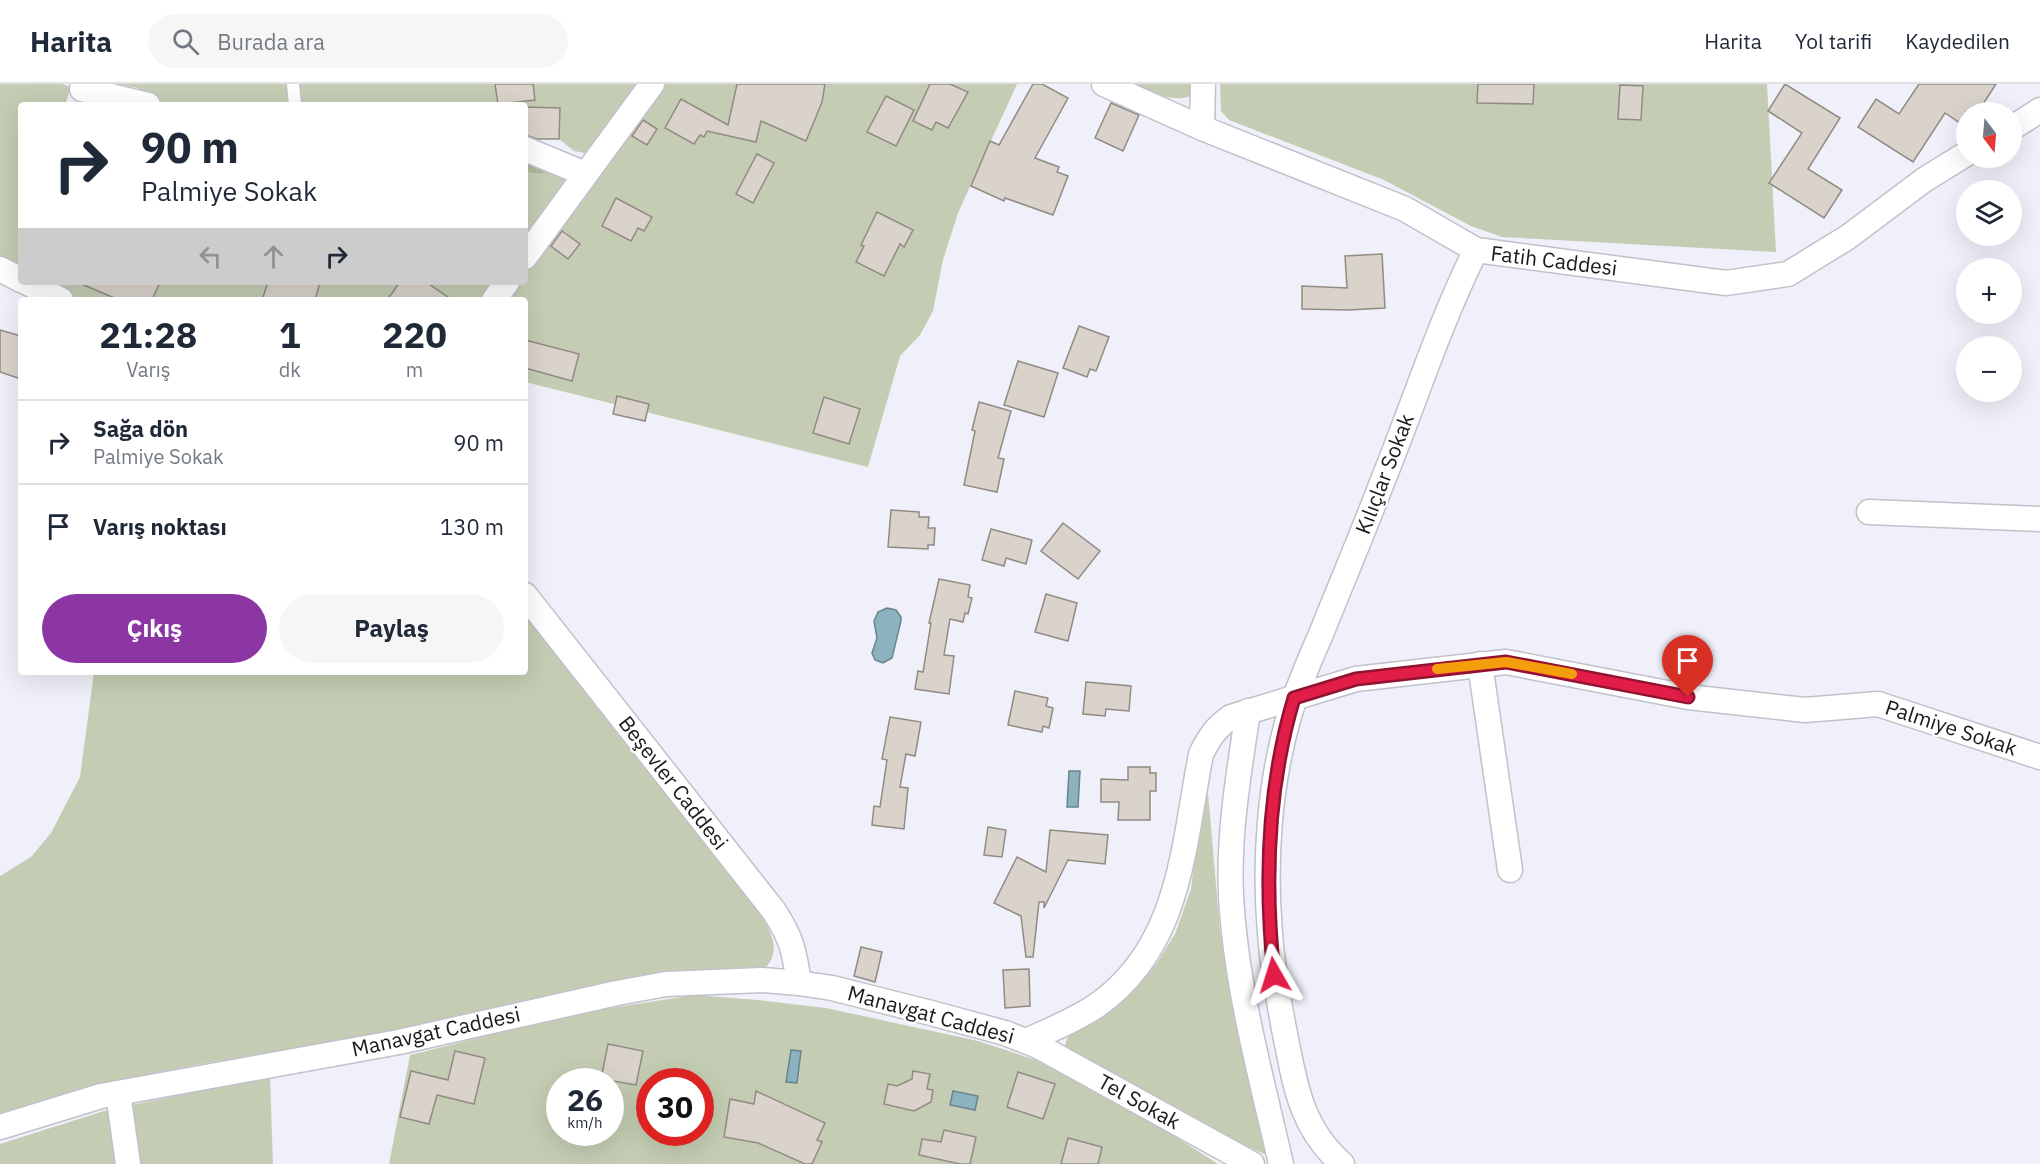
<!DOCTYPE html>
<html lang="tr">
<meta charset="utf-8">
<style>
:root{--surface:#fff;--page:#f6f6f7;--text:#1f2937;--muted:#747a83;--line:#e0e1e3;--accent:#8c36a3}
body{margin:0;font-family:"IBM Plex Sans",sans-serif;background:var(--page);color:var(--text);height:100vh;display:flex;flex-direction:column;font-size:22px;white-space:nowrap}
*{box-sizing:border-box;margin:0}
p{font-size:20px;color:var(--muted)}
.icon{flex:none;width:33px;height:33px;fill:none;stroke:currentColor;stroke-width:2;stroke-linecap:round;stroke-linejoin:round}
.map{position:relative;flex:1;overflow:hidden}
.details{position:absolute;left:18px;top:213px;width:510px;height:378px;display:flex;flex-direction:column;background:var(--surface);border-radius:6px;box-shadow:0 6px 24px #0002}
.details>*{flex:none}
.hud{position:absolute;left:18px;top:18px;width:510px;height:183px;border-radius:6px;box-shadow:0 6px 24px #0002;background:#fff;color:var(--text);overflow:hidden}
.needle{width:39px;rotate:164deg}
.controls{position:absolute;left:1956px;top:18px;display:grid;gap:12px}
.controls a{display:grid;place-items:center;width:66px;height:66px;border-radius:50%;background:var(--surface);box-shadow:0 6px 24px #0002;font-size:30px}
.speed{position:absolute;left:546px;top:984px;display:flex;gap:12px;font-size:30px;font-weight:700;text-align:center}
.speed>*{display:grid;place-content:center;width:78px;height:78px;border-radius:50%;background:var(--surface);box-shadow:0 6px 24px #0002;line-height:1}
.speed small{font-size:15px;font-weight:400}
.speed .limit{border:9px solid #d22;background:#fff;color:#111}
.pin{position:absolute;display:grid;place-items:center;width:51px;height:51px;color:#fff;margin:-62px -26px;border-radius:50% 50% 50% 0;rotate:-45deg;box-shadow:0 0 6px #0007}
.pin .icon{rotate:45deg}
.me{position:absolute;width:66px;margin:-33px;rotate:354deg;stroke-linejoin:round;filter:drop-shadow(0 0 4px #0008)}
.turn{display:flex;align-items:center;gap:21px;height:126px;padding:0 24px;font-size:27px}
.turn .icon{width:78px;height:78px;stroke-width:2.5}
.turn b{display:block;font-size:42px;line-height:51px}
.lanes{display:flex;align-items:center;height:57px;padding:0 24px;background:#0003;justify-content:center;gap:30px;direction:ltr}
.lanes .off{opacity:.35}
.eta{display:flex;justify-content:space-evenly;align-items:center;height:102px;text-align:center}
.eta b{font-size:36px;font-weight:700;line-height:42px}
.primary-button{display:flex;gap:12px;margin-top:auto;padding:12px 24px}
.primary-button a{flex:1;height:69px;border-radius:36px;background:var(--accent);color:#fff;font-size:24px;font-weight:700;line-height:69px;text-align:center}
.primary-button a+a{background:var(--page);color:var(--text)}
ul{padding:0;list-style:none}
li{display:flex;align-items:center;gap:18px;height:84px;padding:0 24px;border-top:2px solid var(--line)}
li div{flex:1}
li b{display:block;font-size:22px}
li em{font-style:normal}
header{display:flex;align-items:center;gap:36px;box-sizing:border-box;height:84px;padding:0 30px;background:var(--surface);border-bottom:2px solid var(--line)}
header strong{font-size:28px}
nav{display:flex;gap:33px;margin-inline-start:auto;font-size:21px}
.search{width:420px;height:54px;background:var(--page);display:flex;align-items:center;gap:15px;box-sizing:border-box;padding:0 21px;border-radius:33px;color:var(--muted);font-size:22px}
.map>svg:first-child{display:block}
.green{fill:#c4cdb3;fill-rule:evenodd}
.forest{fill:#afba9a}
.water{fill:#8bb2be;stroke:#69848d;stroke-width:1.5}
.building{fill:#d9d3cb;stroke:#918b84;stroke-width:1.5}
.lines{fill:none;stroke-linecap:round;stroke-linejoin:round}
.service-casing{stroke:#c0c1ca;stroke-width:15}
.minor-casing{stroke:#c0c1ca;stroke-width:27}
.service{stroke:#fff;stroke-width:12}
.minor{stroke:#fff;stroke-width:24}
.route-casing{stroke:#92132f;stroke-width:15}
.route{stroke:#e11d48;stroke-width:10}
.slow{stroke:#f59e0b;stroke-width:10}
.labels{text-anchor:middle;stroke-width:4.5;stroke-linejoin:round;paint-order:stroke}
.street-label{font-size:21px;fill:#19191c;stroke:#fefefe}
</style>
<header>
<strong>Harita</strong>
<div class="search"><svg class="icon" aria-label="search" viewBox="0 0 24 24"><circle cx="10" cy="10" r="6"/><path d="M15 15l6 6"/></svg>Burada ara</div>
<nav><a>Harita</a><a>Yol tarifi</a><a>Kaydedilen</a></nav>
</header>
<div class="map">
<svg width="2040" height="1080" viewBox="0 0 2040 1080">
<rect width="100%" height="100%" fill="#eff0f9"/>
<g class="green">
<polygon points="0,0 62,0 71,3 65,21 21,21 21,187 0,176"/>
<polygon points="117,0 637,0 585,69 574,67 559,55 559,24 525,23 525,21 165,21 135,15 138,4"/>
<polygon points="664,0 1017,0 958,129 943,176 933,227 920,251 900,272 868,383 525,298 525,216 508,216 520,198 525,198 525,190 546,159"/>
<path d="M1131 0H1192V11C1174 21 1149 6 1131 0Z"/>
<polygon points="1220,0 1767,0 1776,168 1502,153 1471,142 1384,96 1229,36 1221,27"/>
<polygon points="550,86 568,95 525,156 525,88 541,90"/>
<polygon points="41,198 496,198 483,216 74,216"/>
<path d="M525 527 750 813C763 834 788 865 763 886L201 980 108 998 50 1014 0 1031V792L31 773 51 749 80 693 94 588H525Z"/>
<polygon points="1208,709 1220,847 1228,896 1271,1073 1231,1055 1067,968 1065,961 1068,952 1135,905 1157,879 1175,850 1191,805 1202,714"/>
<path d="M694 911 758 916 826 924 978 957 1039 977 1143 1032 1218 1080H389L410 971 579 929ZM560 998H610V1048H560ZM650 998H700V1048H650Z"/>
<polygon points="270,993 273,1080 0,1080 0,1060 107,1026"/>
</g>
<polygon class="forest" points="525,74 550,86 541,90 525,88"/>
<g class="water">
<polygon points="887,524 896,526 901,533 901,537 892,574 883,579 875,576 872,569 877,554 874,537 878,528"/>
<polygon points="1069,687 1080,687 1078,723 1067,723"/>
<polygon points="791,966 801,967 797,999 786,998"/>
<polygon points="953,1007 978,1012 975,1026 950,1021"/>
</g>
<g class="building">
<polygon points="495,0 533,0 535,16 498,20"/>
<polygon points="737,0 825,0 822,18 806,57 761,37 756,58 707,47 704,53 700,51 694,60 665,44 681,15 728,41"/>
<polygon points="930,0 950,0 968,8 948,44 936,38 932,46 913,37"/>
<polygon points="1033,0 1042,0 1068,14 1035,74 1059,83 1057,88 1068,92 1053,131 1005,114 1004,117 971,102 990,57 999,61"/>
<polygon points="1478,0 1534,0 1533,20 1477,19"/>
<polygon points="1785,0 1840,34 1808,85 1842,106 1824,134 1769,99 1802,49 1768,27"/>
<polygon points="1919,0 1996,0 1978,28 1966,28 1966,43 1945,29 1913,78 1858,43 1876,15 1899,30"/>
<polygon points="1620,1 1643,2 1641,36 1618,35"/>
<polygon points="886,12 914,26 896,62 867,48"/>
<polygon points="1111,19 1139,31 1123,67 1095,54"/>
<polygon points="525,23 560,24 559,55 537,55 525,51"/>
<polygon points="643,36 657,45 647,61 632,52"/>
<polygon points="757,70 774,79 753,119 736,110"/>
<polygon points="616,114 652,133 644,147 638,144 631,157 602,142"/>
<polygon points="877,128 913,146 904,163 900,160 884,192 856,178 864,162 861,161"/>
<polygon points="562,147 580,160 568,175 551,162"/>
<polygon points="1382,170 1385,224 1348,226 1302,225 1302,202 1347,204 1345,172"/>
<polygon points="77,198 160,198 152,216 119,216"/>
<polygon points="268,198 320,198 315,216 262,216"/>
<polygon points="400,198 426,198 452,216 387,216"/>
<polygon points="1079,242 1109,253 1096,287 1090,285 1087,293 1063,284"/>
<polygon points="0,246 21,252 21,285 18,294 0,288"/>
<polygon points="525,256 579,270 572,297 525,284"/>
<polygon points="1018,277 1058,289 1044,333 1004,321"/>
<polygon points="617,312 649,320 645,337 613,330"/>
<polygon points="824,313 860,325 849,360 813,349"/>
<polygon points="979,318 1011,327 998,374 1004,375 997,408 964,401 975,347 972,346"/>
<polygon points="891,426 919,428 919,433 929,433 928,444 935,444 934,461 928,461 928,465 888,463"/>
<polygon points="1063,439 1100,467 1078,495 1041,467"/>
<polygon points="991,445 1032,456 1026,480 1006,474 1004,482 982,476"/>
<polygon points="939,495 970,501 968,513 972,514 968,530 965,529 963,538 950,535 944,571 954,572 949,610 915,605 918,587 923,588 931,539 929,539"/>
<polygon points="1046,510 1077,519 1068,557 1035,548"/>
<polygon points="1086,598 1131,602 1129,627 1106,625 1105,632 1083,630"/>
<polygon points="1015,607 1048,614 1046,622 1053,624 1049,644 1043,642 1042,648 1008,641"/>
<polygon points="890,633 921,638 915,672 906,670 900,703 908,704 904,745 872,741 874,722 880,723 887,676 882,675"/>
<polygon points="1128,683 1150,683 1150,689 1156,689 1156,707 1150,707 1150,736 1118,736 1119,718 1101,718 1101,695 1128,696"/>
<polygon points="988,743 1006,746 1002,773 984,771"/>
<polygon points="1050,746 1108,751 1105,780 1068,776 1044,824 1044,818 1039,818 1033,873 1026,873 1021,832 994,819 1017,773 1046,788"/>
<polygon points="861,863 882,868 875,898 854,892"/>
<polygon points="1029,885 1030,922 1005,924 1003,886"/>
<polygon points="608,960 643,967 636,1001 601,995"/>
<polygon points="455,967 485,974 474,1020 437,1011 429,1040 400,1033 411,987 448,996"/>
<polygon points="913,987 930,990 927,1005 933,1006 931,1018 914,1027 884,1020 888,1000 897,1002 912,995"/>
<polygon points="1018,988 1055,1000 1043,1035 1007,1023"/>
<polygon points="756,1007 825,1039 817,1056 822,1058 812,1080 805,1080 758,1059 724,1053 730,1015 754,1020"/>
<polygon points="944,1046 976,1053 970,1080 960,1080 919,1071 922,1055 941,1058"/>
<polygon points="1068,1054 1102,1063 1098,1080 1061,1080"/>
</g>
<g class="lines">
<defs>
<polyline id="service" points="293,0 295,21"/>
<g id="minor">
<polyline points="1104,0 1202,44 1405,125 1476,166 1726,199 1788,190 1848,153 1924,96 1966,70"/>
<polyline points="82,5 148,21"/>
<polyline points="1202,44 1203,0"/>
<polyline points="2012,44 2040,26"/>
<polyline points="525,65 585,90"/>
<polyline points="525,173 652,0"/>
<polyline points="0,185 21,196"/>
<polyline points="26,198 61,216"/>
<polyline points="494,216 507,198"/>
<polyline points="1869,428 2040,435"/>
<path d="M525 511 774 827C792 855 794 866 799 899"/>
<polyline points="1480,580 1510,786"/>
<path d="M1248 627C1239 688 1228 750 1231 812 1236 903 1261 992 1281 1080"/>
<path d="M1026 957C1050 946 1074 937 1096 922 1181 863 1183 762 1201 670 1209 654 1216 643 1231 633L1356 595 1506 578 1688 613 1805 626 1878 620 2040 673"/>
<polyline points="118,1009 128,1080"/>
<polyline points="0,1043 101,1012 399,958 617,909 666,900 762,896 799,899 832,904 931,929 1005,949 1038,962 1252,1080"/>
<path d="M1342 1080C1299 1042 1295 998 1284 945 1278 913 1272 881 1270 849 1264 780 1269 702 1288 636 1296 606 1309 578 1321 550 1341 500 1362 451 1381 401 1413 323 1438 242 1476 166"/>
</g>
</defs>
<use href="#service" class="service-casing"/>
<use href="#minor" class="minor-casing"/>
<use href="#service" class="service"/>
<use href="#minor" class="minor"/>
</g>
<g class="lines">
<defs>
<path id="route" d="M1274 891C1264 797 1267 704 1294 614L1356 595 1506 578 1688 613"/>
</defs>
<use href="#route" class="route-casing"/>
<use href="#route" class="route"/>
<polyline class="slow" points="1437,585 1506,578 1572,590"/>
</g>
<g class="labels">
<g class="street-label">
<text transform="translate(1554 177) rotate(7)" y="7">Fatih Caddesi</text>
<text transform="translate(1385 390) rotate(-69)" y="7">Kılıçlar Sokak</text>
<text transform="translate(1951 644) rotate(18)" y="7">Palmiye Sokak</text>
<text transform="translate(673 699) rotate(52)" y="7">Beşevler Caddesi</text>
<text transform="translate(931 931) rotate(15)" y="7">Manavgat Caddesi</text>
<text transform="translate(436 948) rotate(-12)" y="7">Manavgat Caddesi</text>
<text transform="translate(1139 1018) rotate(29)" y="7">Tel Sokak</text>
</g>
</g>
</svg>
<div class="controls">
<a><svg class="needle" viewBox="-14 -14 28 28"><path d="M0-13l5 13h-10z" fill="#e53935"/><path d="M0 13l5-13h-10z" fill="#747a83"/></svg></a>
<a><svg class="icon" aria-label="layers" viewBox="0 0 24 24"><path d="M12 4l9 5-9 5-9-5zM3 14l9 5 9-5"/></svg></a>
<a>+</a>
<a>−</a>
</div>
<div class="speed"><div>26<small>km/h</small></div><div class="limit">30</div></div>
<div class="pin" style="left:1688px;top:613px;background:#d93025"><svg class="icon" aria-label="arrive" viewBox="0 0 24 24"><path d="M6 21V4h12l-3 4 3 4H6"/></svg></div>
<svg class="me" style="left:1274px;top:891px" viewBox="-20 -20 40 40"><path d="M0-17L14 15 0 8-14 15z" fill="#e11d48" stroke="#fff" stroke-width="4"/></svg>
<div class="hud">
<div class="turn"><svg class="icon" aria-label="right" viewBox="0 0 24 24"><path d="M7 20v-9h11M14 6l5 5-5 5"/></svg><div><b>90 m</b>Palmiye Sokak</div></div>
<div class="lanes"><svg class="icon off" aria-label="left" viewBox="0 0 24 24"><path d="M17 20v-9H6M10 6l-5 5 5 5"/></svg><svg class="icon off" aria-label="ahead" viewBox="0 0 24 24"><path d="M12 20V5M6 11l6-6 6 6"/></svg><svg class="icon" aria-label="right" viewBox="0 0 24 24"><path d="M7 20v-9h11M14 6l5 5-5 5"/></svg></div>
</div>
<section class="details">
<div class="eta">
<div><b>21:28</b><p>Varış</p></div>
<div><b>1</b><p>dk</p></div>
<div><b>220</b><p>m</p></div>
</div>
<ul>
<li><svg class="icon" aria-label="right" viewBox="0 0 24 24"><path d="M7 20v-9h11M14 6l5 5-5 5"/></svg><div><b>Sağa dön</b><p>Palmiye Sokak</p></div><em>90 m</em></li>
<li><svg class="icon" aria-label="arrive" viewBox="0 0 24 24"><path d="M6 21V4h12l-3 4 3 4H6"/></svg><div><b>Varış noktası</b></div><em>130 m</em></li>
</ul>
<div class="primary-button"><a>Çıkış</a><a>Paylaş</a></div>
</section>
</div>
